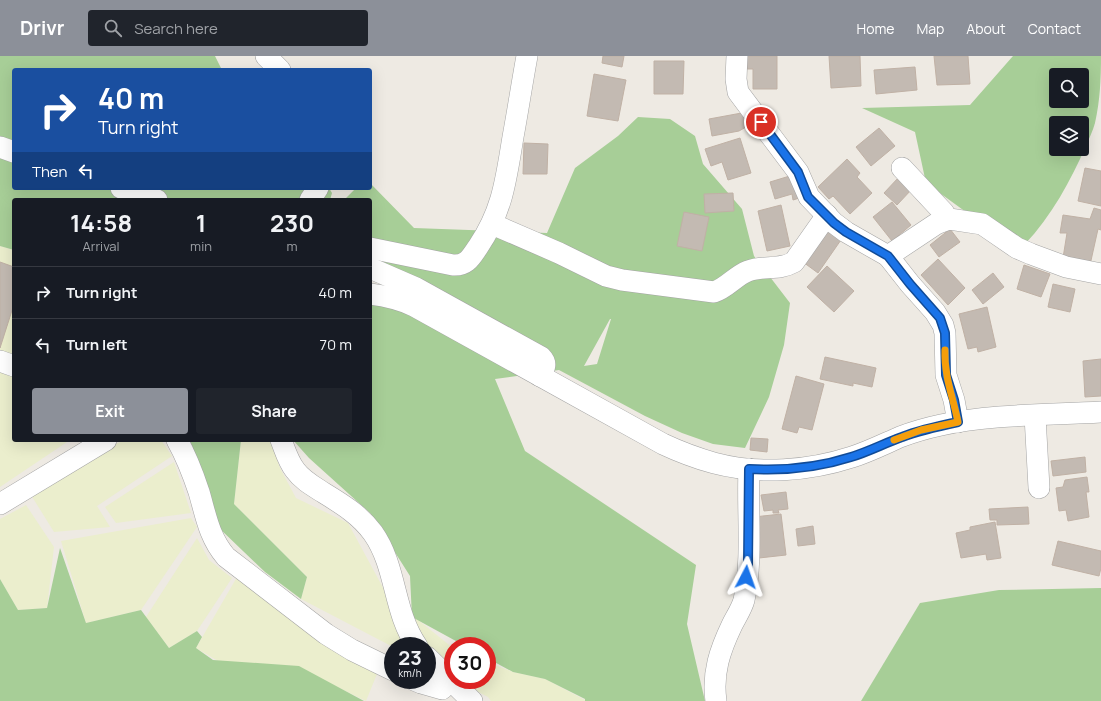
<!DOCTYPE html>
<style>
:root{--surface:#171b24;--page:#20242c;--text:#f1f3f6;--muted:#9ea1a6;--line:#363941;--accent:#8c9099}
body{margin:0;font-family:Manrope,sans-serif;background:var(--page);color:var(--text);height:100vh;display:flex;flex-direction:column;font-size:15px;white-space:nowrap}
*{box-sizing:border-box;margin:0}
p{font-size:13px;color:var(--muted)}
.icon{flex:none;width:22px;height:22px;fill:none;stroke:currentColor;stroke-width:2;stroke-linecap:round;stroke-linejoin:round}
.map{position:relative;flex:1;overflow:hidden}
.panel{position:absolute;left:12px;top:142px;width:360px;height:244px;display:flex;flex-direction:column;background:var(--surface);border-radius:4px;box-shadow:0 4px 16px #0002}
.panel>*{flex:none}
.hud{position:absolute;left:12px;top:12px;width:360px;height:122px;border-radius:4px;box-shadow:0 4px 16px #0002;background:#1a4fa0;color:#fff;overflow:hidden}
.fabs{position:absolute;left:1049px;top:12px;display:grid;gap:8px}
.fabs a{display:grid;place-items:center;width:40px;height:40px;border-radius:4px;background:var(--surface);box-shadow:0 4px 16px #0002;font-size:20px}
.speed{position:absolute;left:384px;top:581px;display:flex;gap:8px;font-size:20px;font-weight:700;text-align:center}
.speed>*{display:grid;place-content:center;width:52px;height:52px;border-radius:50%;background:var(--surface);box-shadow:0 4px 16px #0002;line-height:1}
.speed small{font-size:10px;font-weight:400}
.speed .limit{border:6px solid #d22;background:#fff;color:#111}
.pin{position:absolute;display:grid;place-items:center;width:34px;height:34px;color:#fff;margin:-17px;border:2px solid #fff;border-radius:50%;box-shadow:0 1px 4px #0007}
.me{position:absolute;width:44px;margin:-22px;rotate:4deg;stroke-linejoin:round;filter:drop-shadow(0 0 3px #0008)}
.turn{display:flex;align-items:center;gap:14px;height:84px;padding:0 20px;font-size:18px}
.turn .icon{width:52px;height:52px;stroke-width:2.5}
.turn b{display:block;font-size:28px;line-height:34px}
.then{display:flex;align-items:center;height:38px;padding:0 20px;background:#0003;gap:8px;font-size:15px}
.eta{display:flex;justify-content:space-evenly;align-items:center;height:68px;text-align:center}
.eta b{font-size:24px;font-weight:700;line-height:28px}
.primary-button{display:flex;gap:8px;margin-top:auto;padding:8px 20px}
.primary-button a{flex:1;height:46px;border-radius:4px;background:var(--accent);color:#fff;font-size:16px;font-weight:700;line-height:46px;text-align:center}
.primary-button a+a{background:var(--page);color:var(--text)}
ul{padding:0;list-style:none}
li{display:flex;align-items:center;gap:12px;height:52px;padding:0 20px;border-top:1px solid var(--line)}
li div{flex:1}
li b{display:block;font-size:15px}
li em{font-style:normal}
header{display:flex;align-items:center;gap:24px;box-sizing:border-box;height:56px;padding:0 20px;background:var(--accent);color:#fff}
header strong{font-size:19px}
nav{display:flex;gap:22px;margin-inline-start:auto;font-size:14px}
.search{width:280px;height:36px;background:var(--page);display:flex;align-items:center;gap:10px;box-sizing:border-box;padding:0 14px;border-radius:4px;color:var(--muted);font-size:15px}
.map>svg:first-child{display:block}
.farmland{fill:#ebeecd}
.forest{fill:#a7ce97;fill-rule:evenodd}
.building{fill:#c3bab2;stroke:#c0b1a5}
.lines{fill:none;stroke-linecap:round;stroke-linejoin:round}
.minor-casing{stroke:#a4a4a4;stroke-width:22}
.minor{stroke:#fff;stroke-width:21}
.route-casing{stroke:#114b97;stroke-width:10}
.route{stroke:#1a73e8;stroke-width:7}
.slow{stroke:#f59e0b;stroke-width:7}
</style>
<header>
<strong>Drivr</strong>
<div class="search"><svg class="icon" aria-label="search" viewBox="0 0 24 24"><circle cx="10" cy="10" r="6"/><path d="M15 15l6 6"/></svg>Search here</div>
<nav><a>Home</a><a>Map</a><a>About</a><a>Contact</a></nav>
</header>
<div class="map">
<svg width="1101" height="645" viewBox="0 0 1101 645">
<rect width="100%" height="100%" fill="#eeeae3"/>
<g class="farmland">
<polygon points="0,190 14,194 14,384 70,384 0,431"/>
<polygon points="123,384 161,384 172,400 97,450 110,471 54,476 31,439"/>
<polygon points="241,384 270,384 280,412 296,442 348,467 387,539 453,592 453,623 427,609 427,590 393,590 393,591 301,543 307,521 234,448"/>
<polygon points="174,406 191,457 116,467 105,451"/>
<polygon points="26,449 54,491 47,552 18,554 0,523 0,463"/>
<polygon points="191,462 197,471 141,554 86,567 61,485"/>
<polygon points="197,482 209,504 232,522 197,575 169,592 146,561"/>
<polygon points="237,521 377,618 366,645 294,610 218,605 196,592"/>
<polygon points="487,606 513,616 545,623 585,644 585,645 491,645 488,641 455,624 487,624"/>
</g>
<g class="forest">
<polygon points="0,0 215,0 222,14 14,14 14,132 329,132 332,137 330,144 14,144 14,194 0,190"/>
<path d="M1013 0H1101C1101 23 1100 45 1095 67 1093 75 1089 82 1086 90 1071 124 1051 161 1025 188H1010L926 127 915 76 862 52 970 49ZM1056 19H1082V45H1056ZM1056 67H1082V93H1056Z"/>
<path d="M638 61 670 63 695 80 703 108 742 153 754 200 790 247 784 289 769 341 745 392 713 388 682 377 645 360 559 314 495 323 525 395 696 509 687 568 705 645H585V643L545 623 513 616 487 602V590H465L412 561 410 520 370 457 309 402 293 384H370V240L399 242 370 219V144H344L356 132H370V127L414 172 547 177 575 112 618 80ZM611 263 597 308 584 310 610 263Z"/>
<polygon points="190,384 241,384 234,448 307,521 301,543 265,516 218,471"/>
<polygon points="60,492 86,567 141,554 169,592 197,575 202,581 196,592 213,604 299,610 364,645 0,645 0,523 18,554 47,552"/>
<polygon points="1101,532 1101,645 861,645 920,547 999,534"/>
</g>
<g class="building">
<polygon points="603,0 624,0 622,11 602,7"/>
<polygon points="747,0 777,0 777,33 753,33 753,13 747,13"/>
<polygon points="829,0 860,0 861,30 831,32"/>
<polygon points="934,0 968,0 970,28 937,29"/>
<polygon points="654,5 684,5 683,38 654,38"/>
<polygon points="915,11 917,34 876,38 874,14"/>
<polygon points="594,18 626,24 618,65 587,60"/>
<polygon points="747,56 753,67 739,75 712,80 709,63"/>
<polygon points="879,72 895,90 871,110 856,91"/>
<polygon points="740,82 751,117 728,124 722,106 711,110 705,93"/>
<polygon points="524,87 548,88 547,118 523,118"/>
<polygon points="847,103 860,117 857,121 872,137 850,158 833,140 829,143 818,131"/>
<polygon points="1085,112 1101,115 1101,150 1078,145"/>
<polygon points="793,119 806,140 793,144 792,138 775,143 770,126"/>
<polygon points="899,121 912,133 897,149 884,137"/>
<polygon points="733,137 734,155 705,157 704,138"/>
<polygon points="892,146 911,169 892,185 873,161"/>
<polygon points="781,149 790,190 767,195 758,155"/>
<polygon points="1094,152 1101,154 1101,174 1098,173 1090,209 1063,202 1067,177 1060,177 1063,159 1090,163"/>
<polygon points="684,156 709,161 702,195 677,190"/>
<polygon points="825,168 843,181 818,217 803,206"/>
<polygon points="950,173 960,186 939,201 930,189"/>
<polygon points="938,203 965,232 948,249 921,219"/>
<polygon points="0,206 14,211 14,248 0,292"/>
<polygon points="1024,209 1050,218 1041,241 1017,233"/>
<polygon points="827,210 854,235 834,256 807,231"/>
<polygon points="993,217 1004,231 983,248 972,234"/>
<polygon points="1053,228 1075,233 1070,256 1048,251"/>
<polygon points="987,251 996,291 978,296 977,291 968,293 959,258"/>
<polygon points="825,301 876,312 872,331 853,327 853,330 820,323"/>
<polygon points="1101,303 1101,340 1085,341 1083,305"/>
<polygon points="796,320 824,328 812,374 799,371 797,377 782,373"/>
<polygon points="751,382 768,383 767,396 750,394"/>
<polygon points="1085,401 1086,416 1053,420 1051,405"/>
<polygon points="1087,421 1089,436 1086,436 1089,461 1068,465 1066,454 1059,455 1056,432 1063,431 1065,424"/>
<polygon points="786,436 788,453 778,454 779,457 773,457 773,454 764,455 761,439"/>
<polygon points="1028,451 1029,468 997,469 997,464 990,464 989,453"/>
<polygon points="781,458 786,499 759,502 754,461"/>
<polygon points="995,466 1001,502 987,504 986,498 961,502 956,477 970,474 970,471"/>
<polygon points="813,470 815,488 798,490 796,473"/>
<polygon points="1058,485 1101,495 1101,512 1099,520 1052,509"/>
</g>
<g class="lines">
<defs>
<g id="minor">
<polyline points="266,0 280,14"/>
<polyline points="737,0 736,23 738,36 798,116 809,141 834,167 846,176 888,200 936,168 949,163 956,164 982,168 1017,192 1031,198 1066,211 1101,218"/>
<polyline points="0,91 14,96"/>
<polyline points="902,112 944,157 945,164"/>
<polyline points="121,132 157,144"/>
<polyline points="310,144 318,132"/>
<path d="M492 168 559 197 606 220 622 224 714 236C727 232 735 220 748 215 764 209 778 215 794 206L827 159"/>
<path d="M370 192 453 209C467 210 471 201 478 191 503 154 506 123 513 81 518 54 522 27 527 0"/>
<polyline points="888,200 910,228 935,256 943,269 945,277 946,319 954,344 958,366"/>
<path d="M370 212 416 232 541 301C548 308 544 313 540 320"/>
<path d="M370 238C386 240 400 243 414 250L663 388C680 396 696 402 714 407 759 419 809 415 852 401 868 396 884 388 900 381 913 376 927 372 941 369 991 358 1049 359 1101 356"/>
<polyline points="0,305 14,310"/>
<polyline points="1035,360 1039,432"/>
<path d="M177 384C186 400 193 418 199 436 206 460 209 481 226 501L326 578 352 594 393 614"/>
<path d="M281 384C285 394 288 405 295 414 302 424 313 430 324 437 342 448 360 459 373 477 397 511 393 556 417 590"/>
<polyline points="0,448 106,384"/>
<polyline points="427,601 472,645"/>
<polyline points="414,624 421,627 442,633 450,625"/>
<path d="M716 645C712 617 720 594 732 569 736 561 742 552 744 544 753 503 747 455 749 413"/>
</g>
</defs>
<use href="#minor" class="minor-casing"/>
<use href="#minor" class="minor"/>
</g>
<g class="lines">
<defs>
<path id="route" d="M746 521 748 508 749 413C784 415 817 412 851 401 868 396 885 387 902 381 920 374 939 370 958 366L954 344 946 319 945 277 940 262 910 228 888 200 846 176 834 167 808 141 798 116 761 66"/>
</defs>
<use href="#route" class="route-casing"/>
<use href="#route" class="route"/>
<path class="slow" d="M894 384 921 374 958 366C953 341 944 320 945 294"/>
</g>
</svg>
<div class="fabs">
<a><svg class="icon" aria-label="search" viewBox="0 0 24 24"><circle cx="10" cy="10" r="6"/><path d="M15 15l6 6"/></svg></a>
<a><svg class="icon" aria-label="layers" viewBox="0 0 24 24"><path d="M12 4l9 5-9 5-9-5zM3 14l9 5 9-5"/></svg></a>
</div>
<div class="speed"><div>23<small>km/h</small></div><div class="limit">30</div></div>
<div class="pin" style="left:761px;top:66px;background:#d93025"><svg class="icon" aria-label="arrive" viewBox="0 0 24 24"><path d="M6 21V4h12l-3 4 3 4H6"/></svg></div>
<svg class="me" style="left:746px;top:521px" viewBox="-20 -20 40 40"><path d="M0-17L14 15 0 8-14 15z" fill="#1a73e8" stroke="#fff" stroke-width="4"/></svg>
<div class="hud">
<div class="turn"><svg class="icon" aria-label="right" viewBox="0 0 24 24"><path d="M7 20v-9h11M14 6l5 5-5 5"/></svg><div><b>40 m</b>Turn right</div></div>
<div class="then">Then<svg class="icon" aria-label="left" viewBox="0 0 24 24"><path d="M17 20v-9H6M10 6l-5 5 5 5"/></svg></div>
</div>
<section class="panel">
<div class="eta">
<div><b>14:58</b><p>Arrival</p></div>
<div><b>1</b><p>min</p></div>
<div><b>230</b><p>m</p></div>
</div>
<ul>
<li><svg class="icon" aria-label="right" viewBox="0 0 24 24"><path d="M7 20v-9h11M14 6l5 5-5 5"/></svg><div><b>Turn right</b></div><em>40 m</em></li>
<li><svg class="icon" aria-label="left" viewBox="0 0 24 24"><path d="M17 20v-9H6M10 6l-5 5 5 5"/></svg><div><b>Turn left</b></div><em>70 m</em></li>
</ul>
<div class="primary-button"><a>Exit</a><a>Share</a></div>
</section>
</div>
